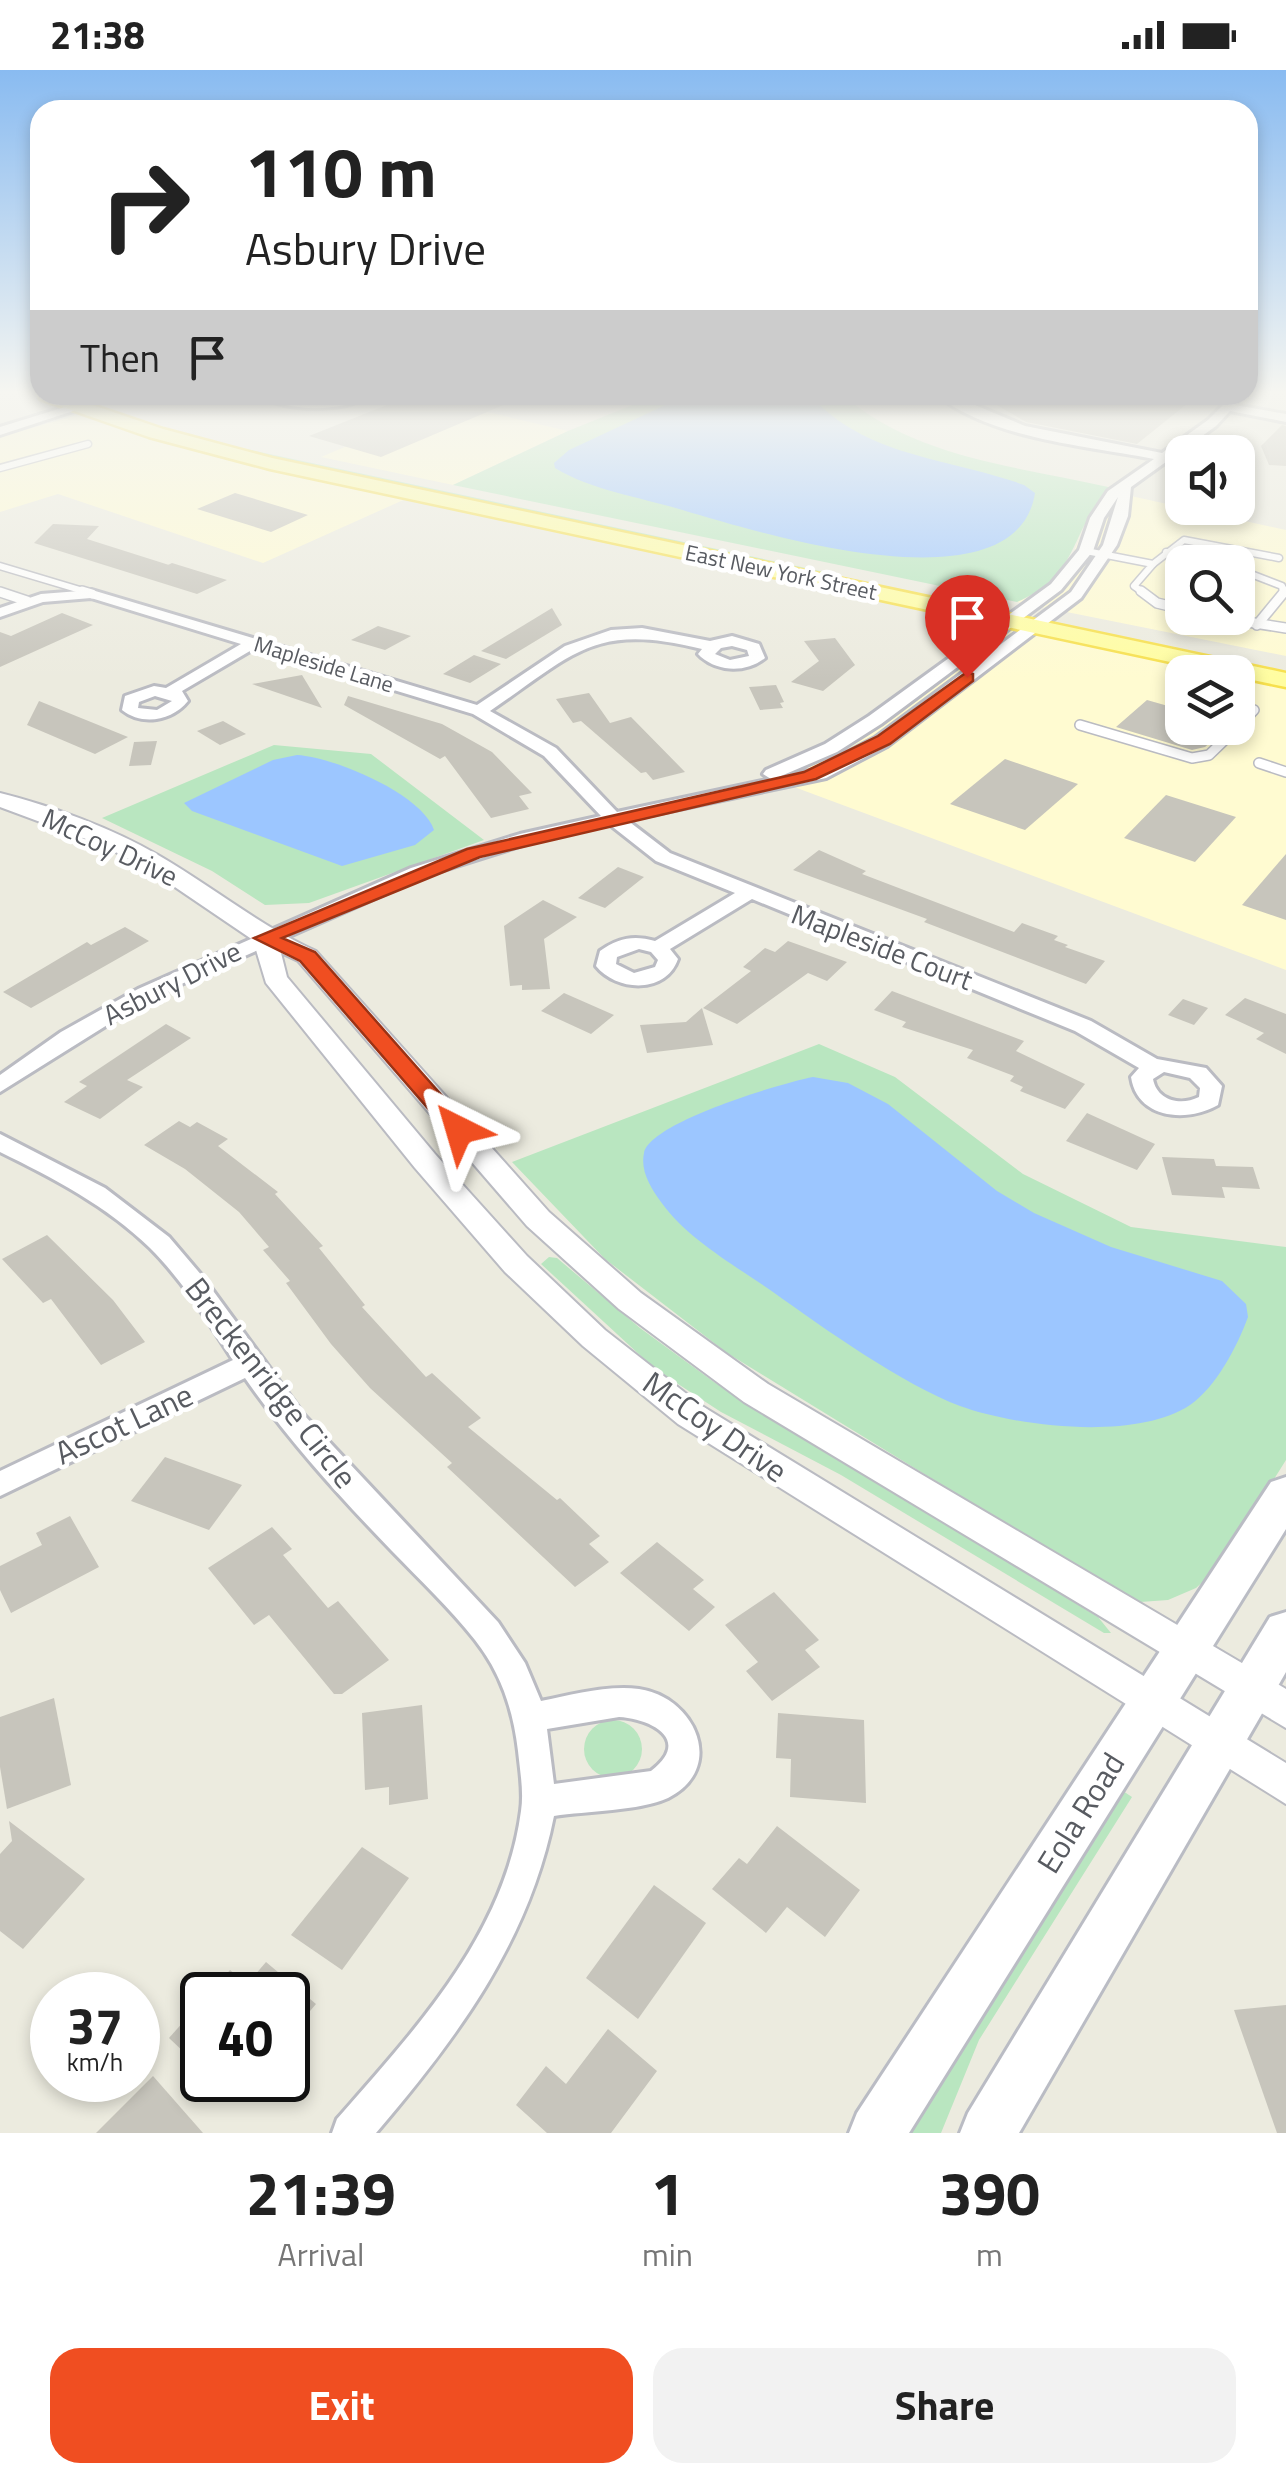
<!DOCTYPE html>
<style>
:root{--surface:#fff;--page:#f2f2f2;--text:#222;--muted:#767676;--accent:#f04e21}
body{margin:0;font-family:"Titillium Web",sans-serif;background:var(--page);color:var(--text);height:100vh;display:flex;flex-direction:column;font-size:38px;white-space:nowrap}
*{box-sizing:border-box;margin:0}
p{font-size:32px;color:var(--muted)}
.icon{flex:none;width:55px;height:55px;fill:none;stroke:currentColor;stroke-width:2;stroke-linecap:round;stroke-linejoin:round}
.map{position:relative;height:2063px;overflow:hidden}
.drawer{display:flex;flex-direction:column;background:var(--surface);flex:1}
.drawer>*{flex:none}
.guide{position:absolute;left:30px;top:30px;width:1228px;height:305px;border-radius:30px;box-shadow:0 5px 15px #0003;background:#fff;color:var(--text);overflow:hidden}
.tools{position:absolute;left:1165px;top:365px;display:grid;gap:20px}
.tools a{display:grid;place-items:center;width:90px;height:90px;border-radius:20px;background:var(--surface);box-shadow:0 5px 15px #0003;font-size:50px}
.speed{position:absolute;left:30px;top:1902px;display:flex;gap:20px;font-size:50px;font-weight:700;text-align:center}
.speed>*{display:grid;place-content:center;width:130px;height:130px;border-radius:50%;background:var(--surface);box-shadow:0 5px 15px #0003;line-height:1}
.speed small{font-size:25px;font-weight:400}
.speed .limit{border:5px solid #111;border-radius:15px;background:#fff;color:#111}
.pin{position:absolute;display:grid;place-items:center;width:85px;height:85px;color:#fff;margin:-102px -42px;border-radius:50% 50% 50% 0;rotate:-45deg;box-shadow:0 0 10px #0007}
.pin .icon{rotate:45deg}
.me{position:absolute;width:110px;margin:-55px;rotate:320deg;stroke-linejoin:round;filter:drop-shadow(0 0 8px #0008)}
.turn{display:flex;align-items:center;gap:35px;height:210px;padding:0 50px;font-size:45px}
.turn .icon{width:130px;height:130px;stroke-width:2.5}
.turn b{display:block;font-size:70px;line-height:85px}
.then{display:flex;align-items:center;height:95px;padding:0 50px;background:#0003;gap:20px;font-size:38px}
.eta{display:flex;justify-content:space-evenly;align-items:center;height:170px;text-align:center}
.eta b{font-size:60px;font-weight:700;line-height:70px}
.primary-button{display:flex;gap:20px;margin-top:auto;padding:20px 50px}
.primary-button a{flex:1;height:115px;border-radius:30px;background:var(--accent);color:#fff;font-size:40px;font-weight:700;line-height:115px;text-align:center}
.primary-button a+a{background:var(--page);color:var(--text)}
.status{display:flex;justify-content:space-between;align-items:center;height:70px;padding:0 50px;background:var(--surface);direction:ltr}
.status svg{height:28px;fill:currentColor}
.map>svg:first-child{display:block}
.commercial{fill:#fffbd1;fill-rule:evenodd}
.green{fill:#b9e6c0}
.water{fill:#9cc6ff}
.building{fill:#c7c5bc}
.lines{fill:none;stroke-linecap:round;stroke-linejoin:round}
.service-far1-casing{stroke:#babbc2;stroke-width:9}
.service-casing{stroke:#babbc2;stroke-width:12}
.minor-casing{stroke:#babbc2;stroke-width:6}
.tertiary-casing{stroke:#babbc2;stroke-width:4}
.secondary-casing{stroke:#babcc4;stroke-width:6}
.primary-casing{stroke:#f7e04d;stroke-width:5}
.path{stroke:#92c6a8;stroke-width:2.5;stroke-dasharray:6 2.5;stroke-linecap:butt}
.service-far1{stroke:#fff;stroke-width:6}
.service{stroke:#fff;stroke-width:9}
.minor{fill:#fff;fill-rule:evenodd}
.tertiary{fill:#fff;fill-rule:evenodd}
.secondary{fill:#fff;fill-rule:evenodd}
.primary{fill:#fffda1;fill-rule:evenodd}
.route{fill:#f04e21;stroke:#9c3315;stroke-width:2.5}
.labels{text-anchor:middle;stroke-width:9;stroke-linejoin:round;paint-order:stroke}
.far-street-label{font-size:22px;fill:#585b61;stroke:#fff}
.street-label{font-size:28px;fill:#585b61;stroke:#fff}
.near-street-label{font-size:32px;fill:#585b61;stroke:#fff}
</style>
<div class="status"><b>21:38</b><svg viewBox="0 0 49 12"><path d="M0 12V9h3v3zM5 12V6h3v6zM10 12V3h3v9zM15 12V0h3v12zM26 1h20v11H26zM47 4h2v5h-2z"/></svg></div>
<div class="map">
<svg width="1286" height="2063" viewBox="0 0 1286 2063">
<rect width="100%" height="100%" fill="#ecebdf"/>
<g class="commercial">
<polygon points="449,333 568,361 453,415 321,387"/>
<polygon points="88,342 410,427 263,493 58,424 0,442 0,367"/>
<path d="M1108 421 1286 460V586L1017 532 1043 521 1070 491 1086 453ZM1182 492H1238V548H1182Z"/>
<polygon points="1011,557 1225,602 1182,602 1182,658 1238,658 1238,605 1286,616 1286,900 770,708 818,689"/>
</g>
<g class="green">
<path d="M657 325H843C916 389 1022 397 1113 418 1067 458 1084 503 1017 532L453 415 568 361Z"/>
<polygon points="199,369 839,505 752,491 258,386"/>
<polygon points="274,675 371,684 484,770 309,833 265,835 212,801 102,748"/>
<polygon points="819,974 895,1007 1023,1104 1131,1157 1286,1177 1286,1390 1218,1498 1196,1518 1168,1530 1140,1532 1115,1521 727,1283 605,1189 512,1092"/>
<polygon points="549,1187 557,1188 640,1258 714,1312 1098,1547 1111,1563 1104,1563 841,1405 721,1342 655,1299 541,1194"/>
<circle cx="613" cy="1679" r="29"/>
<polygon points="1123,1721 1132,1727 979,1970 941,2063 907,2063"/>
</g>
<g class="water">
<path d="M687 325H810C866 388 951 388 1024 415L1035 423C1016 545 751 460 679 439 639 427 591 420 555 398L554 393 569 380Z"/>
<path d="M297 685C334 687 422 724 434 760L415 775 342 796 192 741 184 733 273 690Z"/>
<path d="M813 1007 848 1013 888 1034 997 1121 1034 1143 1111 1177 1222 1211 1246 1234 1248 1247C1237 1277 1216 1317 1190 1335 1136 1371 1018 1357 960 1336 904 1315 823 1258 773 1222 736 1196 687 1169 661 1132 651 1118 640 1101 644 1083 650 1052 782 1013 813 1007Z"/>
</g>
<g class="building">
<polygon points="412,325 527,325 381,387 309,366"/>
<polygon points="1020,325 1198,325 1137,374 1026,352 988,330"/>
<polygon points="1282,355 1286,356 1286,396 1269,395 1261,376"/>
<polygon points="235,423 308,445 271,462 197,439"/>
<polygon points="53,454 99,456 87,469 169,495 162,498 172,493 227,510 197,524 34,473"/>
<polygon points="552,538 562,555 506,589 481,581"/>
<polygon points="62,543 93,555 0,597 0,562 11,566"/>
<polygon points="378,556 411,566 385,580 351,570"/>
<polygon points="835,568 855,595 823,621 791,612 819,591 804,571"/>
<polygon points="474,585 501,594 470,613 443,604"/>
<polygon points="302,605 322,638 252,614"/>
<polygon points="776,615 784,632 780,633 783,638 760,640 749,617"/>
<polygon points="589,623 610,653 631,647 685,702 653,710 646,702 641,703 581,651 573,653 556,629"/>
<polygon points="348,626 442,654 492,682 532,723 519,726 529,739 491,748 445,686 440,689 344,635"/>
<polygon points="1147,630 1182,640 1182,658 1226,658 1205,677 1192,680 1116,657"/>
<polygon points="39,631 128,667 95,684 27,655"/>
<polygon points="223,651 246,664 220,675 197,661"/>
<polygon points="157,671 151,695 129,696 134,672"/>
<polygon points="1005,689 1078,714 1025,760 950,734"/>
<polygon points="1166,725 1236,747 1195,792 1124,768"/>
<polygon points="819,780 866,801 862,804 1014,862 1022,853 1058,866 1054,870 1068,875 1065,877 1105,891 1086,914 924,852 927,849 793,800"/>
<polygon points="1286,784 1286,850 1242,835"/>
<polygon points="618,797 644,807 605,838 578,828"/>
<polygon points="543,830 577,847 544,869 550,919 522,920 522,915 510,916 504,856"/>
<polygon points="125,857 149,871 31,938 3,922 87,872 91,875"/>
<polygon points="788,871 847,892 827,911 808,903 737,954 703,938 751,901 743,897 765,878 775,882"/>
<polygon points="892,921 1024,971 1016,981 1085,1014 1065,1039 1020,1021 1023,1017 1010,1011 1014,1006 967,988 973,980 902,957 906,952 874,940"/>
<polygon points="564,923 614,945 591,964 541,941"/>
<polygon points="1245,928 1286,944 1286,984 1256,969 1264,963 1225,945"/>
<polygon points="1183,929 1208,938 1194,955 1168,945"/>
<polygon points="702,938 713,975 647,983 640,955 686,952"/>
<polygon points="166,954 191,968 127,1010 143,1017 100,1049 64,1032 87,1016 79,1012"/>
<polygon points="1087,1043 1155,1074 1137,1100 1066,1071"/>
<polygon points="179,1051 190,1057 197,1052 228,1069 218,1076 278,1122 275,1124 323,1176 319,1178 365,1235 362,1237 426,1307 432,1303 481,1348 468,1357 557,1430 560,1428 600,1466 589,1474 609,1492 575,1517 447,1397 452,1393 370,1318 331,1274 286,1213 290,1211 263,1180 269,1177 239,1142 185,1099 144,1075"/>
<polygon points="1162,1087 1214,1089 1216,1096 1253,1097 1260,1119 1222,1117 1225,1128 1172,1125"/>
<polygon points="47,1165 113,1230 145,1272 101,1295 51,1229 43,1233 2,1189"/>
<polygon points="165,1387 242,1415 209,1460 131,1431"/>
<polygon points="70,1446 99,1497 11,1543 0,1520 0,1496 42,1475 36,1463"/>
<polygon points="272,1457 292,1479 283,1485 328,1538 338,1531 389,1590 342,1624 334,1624 269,1545 254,1555 208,1498"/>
<polygon points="657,1472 704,1510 693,1519 715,1537 689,1561 620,1503"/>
<polygon points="774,1522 819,1570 805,1580 820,1597 772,1631 746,1601 758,1592 725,1555"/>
<polygon points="54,1628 71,1715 7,1739 0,1697 0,1647"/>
<polygon points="422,1635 428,1729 389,1735 389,1717 365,1720 362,1643"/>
<polygon points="778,1643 864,1650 866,1733 790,1727 791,1689 776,1688"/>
<polygon points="9,1751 85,1809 23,1879 0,1861 0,1784 12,1771"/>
<polygon points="777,1756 860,1820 825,1867 787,1837 766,1863 712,1819 739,1788 747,1794"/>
<polygon points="362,1777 409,1808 342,1900 291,1865"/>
<polygon points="654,1815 706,1853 638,1949 586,1908"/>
<polygon points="266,1892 316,1934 288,1967 288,1925 208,1925 230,1900 247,1914"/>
<polygon points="202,1931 202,1999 169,1968"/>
<polygon points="1286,1935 1286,2063 1277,2063 1234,1940"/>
<polygon points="608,1959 657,2001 611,2063 547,2063 516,2035 546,1996 566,2014"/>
<polygon points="153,2006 203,2063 96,2063"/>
</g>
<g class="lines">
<defs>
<g id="service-far1">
<polyline points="0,398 88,374"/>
<polyline points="1086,481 1153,494 1134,516 1144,523"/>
<polyline points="1166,482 1210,492"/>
<polyline points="1153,494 1184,470 1279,488"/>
<polyline points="0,496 90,523"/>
<polyline points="1238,499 1282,516 1283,523"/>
<polyline points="0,522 4,523"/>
</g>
<g id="service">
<polyline points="82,521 92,524"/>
<polyline points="1141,521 1157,533 1182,539"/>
<polyline points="0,522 27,531"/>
<polyline points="1222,548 1286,558"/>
<polyline points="1257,555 1285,521"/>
<polyline points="1080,655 1192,688 1209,685 1237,658"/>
<polyline points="1238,657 1254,640"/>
<polyline points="1259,693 1286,702"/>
</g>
<g id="minor">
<polygon points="104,325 122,325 0,365 0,357"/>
<path d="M258 325 315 331 372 325C341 343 289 342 258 325Z"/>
<path d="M937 325H951L1025 356 1162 383 1208 350 1233 325H1245L1235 335 1286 344V352L1230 341 1216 356 1131 417 1128 446 1117 475 1081 528 887 676 826 708 627 750 670 783 1091 951 1157 989 1206 998 1222 1016 1218 1035C1187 1053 1137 1049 1131 1007L1139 998 1075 961 752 829 670 879 678 889C666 924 617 922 596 896L600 881C618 868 634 865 655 871L735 823 656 791 609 754 532 772 425 806 152 927 0 1022V1005L61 962 138 919 411 798 520 764 601 746 544 686 473 644 255 578 182 621 188 631C172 651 142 656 122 640L125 626 154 616 166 618 241 574 91 528 43 532 0 547V538L41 524 92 520 477 635 565 576 611 560 642 558 710 571 732 566 759 574 765 588C746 603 719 602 701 587L698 584 702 579C594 552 575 583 490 641L556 678 617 742 771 709 763 704 766 700 825 674 869 646 1051 514 1079 480 1090 448 1108 421 1154 389C1088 376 991 369 937 325ZM1118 427 1103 475 1071 522 875 668 814 700 774 709 837 682 881 654 1061 520 1093 481 1104 448ZM732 576 747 580 749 586 730 590 715 584 721 578ZM155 626 172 631 157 640 138 638 139 632ZM639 879 651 882 658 890 655 897 634 903 616 894 617 887ZM1164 1002 1190 1008 1200 1018 1199 1027C1181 1036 1157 1031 1153 1009Z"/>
<path d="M0 1064 105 1118 169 1167 203 1207 304 1345 498 1552 525 1593 541 1631C572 1625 607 1615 639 1619 695 1627 727 1698 668 1728 640 1741 586 1741 554 1746 529 1871 458 1967 376 2063H332L337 2049C415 1960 505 1864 521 1741 524 1722 520 1701 518 1681 513 1639 501 1603 475 1570 450 1538 420 1510 392 1481 340 1427 288 1370 245 1308L0 1426V1401L233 1290C208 1251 183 1211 150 1178 107 1136 53 1108 0 1082ZM619 1647C652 1649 692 1670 651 1701L554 1714 547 1659Z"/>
</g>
<path id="tertiary" d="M0 723C52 736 112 758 158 785 212 816 258 855 316 881L549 1142 641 1223 768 1314 1286 1619V1658L744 1332 619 1239 527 1156 298 891 281 883 287 907 435 1084 527 1186 605 1260 702 1336 1286 1693V1734L678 1354 583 1276 505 1202 415 1098 266 913 253 870 141 794 94 772 0 737Z"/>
<g id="secondary">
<polygon points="1286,1407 1286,1459 909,2063 849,2063 857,2043 1271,1412"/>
<polygon points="1286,1542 1286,1602 1019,2063 960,2063 968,2043 1270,1547"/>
</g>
<polygon id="primary" points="40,321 40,325 63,325 163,359 272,388 1286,603 1286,617 1238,607 1238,602 1217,602 270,399 149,367 40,329"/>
</defs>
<use href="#service-far1" class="service-far1-casing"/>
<use href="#service" class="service-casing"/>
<use href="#minor" class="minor-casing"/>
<use href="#tertiary" class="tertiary-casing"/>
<use href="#secondary" class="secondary-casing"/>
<use href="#primary" class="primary-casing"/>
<polyline class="path" points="11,320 27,326"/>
<use href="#service-far1" class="service-far1"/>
<use href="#service" class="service"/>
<use href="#minor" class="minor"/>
<use href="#tertiary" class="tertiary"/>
<use href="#secondary" class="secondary"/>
<use href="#primary" class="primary"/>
</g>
<linearGradient id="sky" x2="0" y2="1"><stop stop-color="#89bbf1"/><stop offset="0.53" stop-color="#f6f6f1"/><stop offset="1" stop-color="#f6f6f1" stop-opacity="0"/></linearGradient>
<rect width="1286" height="609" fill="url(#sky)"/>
<polygon class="route" points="967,602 973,604 973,611 890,674 816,709 480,787 282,868 315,882 467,1054 471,1060 467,1065 451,1065 300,891 254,868 467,779 804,702 878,666"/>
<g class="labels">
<g class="far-street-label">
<text transform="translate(781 502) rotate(12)" y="8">East New York Street</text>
<text transform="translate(324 594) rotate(17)" y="8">Mapleside Lane</text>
</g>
<g class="street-label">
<text transform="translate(110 777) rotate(25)" y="10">McCoy Drive</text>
<text transform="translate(882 877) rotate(21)" y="10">Mapleside Court</text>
<text transform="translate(172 913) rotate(-27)" y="10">Asbury Drive</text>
</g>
<g class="near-street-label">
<text transform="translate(271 1313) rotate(52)" y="11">Breckenridge Circle</text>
<text transform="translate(124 1354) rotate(-25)" y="11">Ascot Lane</text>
<text transform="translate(715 1357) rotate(35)" y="11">McCoy Drive</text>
<text transform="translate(1081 1743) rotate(-58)" y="11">Eola Road</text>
</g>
</g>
</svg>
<div class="tools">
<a><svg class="icon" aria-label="sound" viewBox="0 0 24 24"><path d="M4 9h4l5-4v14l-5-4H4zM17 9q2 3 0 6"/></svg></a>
<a><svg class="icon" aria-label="search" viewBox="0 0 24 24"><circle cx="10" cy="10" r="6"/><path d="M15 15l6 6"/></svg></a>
<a><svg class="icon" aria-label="layers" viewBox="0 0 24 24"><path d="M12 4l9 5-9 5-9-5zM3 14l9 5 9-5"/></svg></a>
</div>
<div class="speed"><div>37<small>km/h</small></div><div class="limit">40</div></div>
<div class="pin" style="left:967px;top:607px;background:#d93025"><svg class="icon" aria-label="arrive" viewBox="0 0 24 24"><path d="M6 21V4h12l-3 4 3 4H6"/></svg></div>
<svg class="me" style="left:459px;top:1060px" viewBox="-20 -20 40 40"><path d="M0-17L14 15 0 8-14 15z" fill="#f04e21" stroke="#fff" stroke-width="4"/></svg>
<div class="guide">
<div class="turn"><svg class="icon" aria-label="right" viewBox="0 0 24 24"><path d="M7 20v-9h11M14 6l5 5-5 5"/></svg><div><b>110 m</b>Asbury Drive</div></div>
<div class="then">Then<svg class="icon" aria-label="arrive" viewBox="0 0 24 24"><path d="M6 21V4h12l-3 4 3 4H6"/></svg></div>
</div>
</div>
<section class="drawer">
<div class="eta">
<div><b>21:39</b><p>Arrival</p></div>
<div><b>1</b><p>min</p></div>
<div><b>390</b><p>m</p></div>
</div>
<div class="primary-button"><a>Exit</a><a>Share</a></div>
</section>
